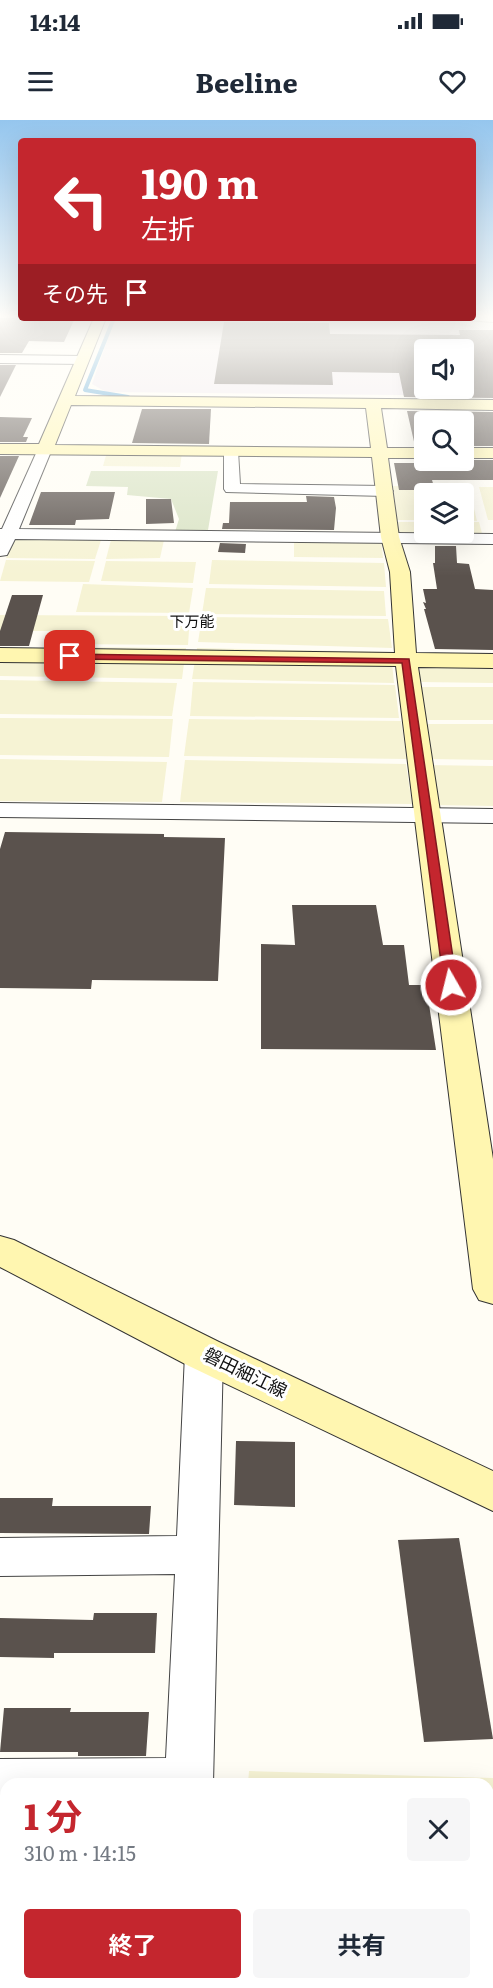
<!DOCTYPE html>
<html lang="ja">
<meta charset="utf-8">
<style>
:root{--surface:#fff;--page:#f6f6f7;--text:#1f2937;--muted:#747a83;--accent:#c4262e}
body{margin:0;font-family:Literata,"Noto Sans JP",serif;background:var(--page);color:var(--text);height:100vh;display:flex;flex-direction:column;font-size:22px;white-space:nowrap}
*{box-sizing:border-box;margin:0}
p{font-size:20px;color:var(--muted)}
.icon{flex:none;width:33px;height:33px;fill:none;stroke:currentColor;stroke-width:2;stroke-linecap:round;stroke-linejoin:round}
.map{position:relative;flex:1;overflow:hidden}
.details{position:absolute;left:0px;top:1658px;width:494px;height:212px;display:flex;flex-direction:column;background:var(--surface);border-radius:18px 18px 0 0;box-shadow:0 6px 24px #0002}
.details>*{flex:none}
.top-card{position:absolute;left:18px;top:18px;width:458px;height:183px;border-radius:6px;box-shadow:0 6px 24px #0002;background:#c4262e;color:#fff;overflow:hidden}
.fabs{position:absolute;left:414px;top:219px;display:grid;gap:12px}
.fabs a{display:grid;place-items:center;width:60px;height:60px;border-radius:6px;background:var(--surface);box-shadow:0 6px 24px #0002;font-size:30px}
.pin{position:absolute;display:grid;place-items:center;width:51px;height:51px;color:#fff;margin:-26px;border-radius:12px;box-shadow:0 3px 9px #0006}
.me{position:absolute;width:66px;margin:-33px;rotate:352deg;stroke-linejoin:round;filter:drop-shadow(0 0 4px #0008)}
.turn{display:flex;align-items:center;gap:21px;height:126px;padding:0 24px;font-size:27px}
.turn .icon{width:78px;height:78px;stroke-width:2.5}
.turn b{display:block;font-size:42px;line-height:51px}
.then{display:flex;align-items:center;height:57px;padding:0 24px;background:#0003;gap:12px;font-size:22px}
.round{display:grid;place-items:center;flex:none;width:63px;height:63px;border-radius:6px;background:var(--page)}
.headline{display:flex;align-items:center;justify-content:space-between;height:102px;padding:0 24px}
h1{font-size:36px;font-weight:700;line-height:45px;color:var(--accent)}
.primary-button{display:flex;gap:12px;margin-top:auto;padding:12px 24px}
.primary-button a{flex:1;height:69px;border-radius:6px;background:var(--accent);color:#fff;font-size:24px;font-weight:700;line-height:69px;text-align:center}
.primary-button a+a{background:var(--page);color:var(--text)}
.status{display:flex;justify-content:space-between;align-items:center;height:42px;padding:0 30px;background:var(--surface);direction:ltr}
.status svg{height:16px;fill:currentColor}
header{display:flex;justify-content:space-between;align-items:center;height:78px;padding:0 24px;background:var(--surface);font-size:27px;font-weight:700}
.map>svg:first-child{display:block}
.industrial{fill:#eee6ef;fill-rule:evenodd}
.farmland{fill:#f6f3d4}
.cemetery{fill:#d9e3c4}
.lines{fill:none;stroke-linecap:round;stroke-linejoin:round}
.stream{stroke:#3f96cf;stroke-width:4}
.building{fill:#5a524d;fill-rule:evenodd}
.street-casing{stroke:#444;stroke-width:2}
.secondary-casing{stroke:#333;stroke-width:2}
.street{fill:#fff;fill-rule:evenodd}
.secondary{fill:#fff6b0;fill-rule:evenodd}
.route{fill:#c4262e;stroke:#7f191e;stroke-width:1.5}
.labels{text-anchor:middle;stroke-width:6;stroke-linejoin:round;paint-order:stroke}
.far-quarter-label{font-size:15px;fill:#111;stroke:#fff}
.near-street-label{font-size:18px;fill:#111;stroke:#fff}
</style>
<div class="status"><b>14:14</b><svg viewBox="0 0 49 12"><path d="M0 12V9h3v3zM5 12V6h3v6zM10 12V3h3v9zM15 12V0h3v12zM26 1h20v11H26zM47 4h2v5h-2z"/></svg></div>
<header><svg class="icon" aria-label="menu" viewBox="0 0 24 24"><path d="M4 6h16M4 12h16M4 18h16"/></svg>Beeline<svg class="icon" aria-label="heart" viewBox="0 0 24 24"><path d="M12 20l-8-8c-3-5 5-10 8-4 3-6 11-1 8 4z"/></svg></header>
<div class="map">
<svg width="493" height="1868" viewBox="0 0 493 1868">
<rect width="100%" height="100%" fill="#fffdf5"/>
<path class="industrial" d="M115 198H397L493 202V276L106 272 92 264ZM424 230H464V268H424Z"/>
<g class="farmland">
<polygon points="107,332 182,333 180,347 103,346"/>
<polygon points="389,366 469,367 477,401 464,400 464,374 424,374 424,400 393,400"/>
<polygon points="479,367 493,367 493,400 488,400"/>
<polygon points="394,402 424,402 424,412 464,412 464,402 479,402 484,421 397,420"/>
<polygon points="294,418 381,419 383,438 294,437"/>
<polygon points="14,419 101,420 95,439 6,438"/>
<polygon points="111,420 164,420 160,438 106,439"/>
<polygon points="6,440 95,441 89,462 0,461"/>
<polygon points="212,440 384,443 386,467 209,464"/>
<polygon points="106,441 196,442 193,463 101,461"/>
<polygon points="83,464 193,468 189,493 76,492"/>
<polygon points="206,468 384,471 386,496 202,494"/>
<polygon points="0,495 190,496 188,525 59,524 62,511 0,511"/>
<polygon points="202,497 388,499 392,528 198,522"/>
<polygon points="57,527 186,528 182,559 0,556 0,535 55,535"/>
<polygon points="197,528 391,532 394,563 192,559"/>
<polygon points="420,540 493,541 493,563 420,562"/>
<polygon points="0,560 177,563 172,596 0,594"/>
<polygon points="193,562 395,565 399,598 190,596"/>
<polygon points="420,567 493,567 493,600 425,600"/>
<polygon points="0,598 173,599 169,637 0,635"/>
<polygon points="189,599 401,601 407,639 184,636"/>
<polygon points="425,604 493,604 493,640 430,639"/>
<polygon points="0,639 167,642 162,682 0,681"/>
<polygon points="185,640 406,644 412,684 180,682"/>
<polygon points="426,645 493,646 493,686 432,685"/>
<polygon points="249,1651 493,1658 493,1868 374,1868 374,1863 488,1863 488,1664 248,1663"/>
<polygon points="0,1660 6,1664 6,1855 0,1855"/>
</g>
<polygon class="cemetery" points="91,351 218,351 207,416 174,415 179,399 171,379 127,375 128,367 86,366"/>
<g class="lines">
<polyline class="stream" points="114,198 85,270 128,277"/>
</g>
<g class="building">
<polygon points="0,198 75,198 64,222 29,221 22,233 0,233"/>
<path d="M224 202 329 203 330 214 460 215 459 210H493V278L404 277 399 253 332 252 333 265 214 264ZM424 230H464V268H424Z"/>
<polygon points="0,245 16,245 0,277"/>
<polygon points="142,289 211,289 209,324 132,323"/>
<polygon points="407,291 493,292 493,326 464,326 464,302 424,302 424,326 415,326"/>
<polygon points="0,297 32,298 23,317 28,317 26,322 0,322"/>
<polygon points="0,336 19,336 0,378"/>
<polygon points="418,340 493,340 493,360 432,360 435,370 399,370 394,343 419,343"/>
<polygon points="41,372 115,372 109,399 76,400 75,405 29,405"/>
<polygon points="306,376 334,377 336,388 334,410 222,409 223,403 229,403 230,382 307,382"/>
<polygon points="146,379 171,379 174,403 146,404"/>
<polygon points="220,423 246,424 245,433 218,432"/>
<polygon points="435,426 456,426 457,443 469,444 475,469 493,470 493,530 435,529 424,489 426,489 423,482 426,483 423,469 437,469 433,443 435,443"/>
<polygon points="12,475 43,475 29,526 0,526 0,511"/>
<polygon points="5,712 164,714 164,717 225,718 218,861 92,860 91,869 0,868 0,729"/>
<polygon points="292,785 376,785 383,825 404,825 409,865 426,865 436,930 261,929 261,824 295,825"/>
<polygon points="236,1321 295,1322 295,1387 234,1385"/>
<polygon points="0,1378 53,1378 52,1386 151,1386 149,1414 0,1413"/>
<polygon points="459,1418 493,1619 424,1622 398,1420"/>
<polygon points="94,1493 157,1493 155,1533 54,1533 54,1538 0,1537 0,1498 93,1500"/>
<polygon points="4,1588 71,1588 70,1592 149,1592 146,1636 78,1636 78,1632 0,1632"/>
</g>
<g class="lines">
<defs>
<g id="street">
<polygon points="472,195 493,196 493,202 468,200 466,198 472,198"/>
<polygon points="0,235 83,236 89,240 83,244 0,243"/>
<polygon points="45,325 52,329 19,409 493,414 493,424 15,419 7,435 0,436 0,409 2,409 38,329"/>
<polygon points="231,327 238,331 240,364 385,366 393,371 385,376 226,372 224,369 224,331"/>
<polygon points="0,683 493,689 493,703 0,697"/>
<polygon points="204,1219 217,1224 223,1234 213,1664 6,1664 6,1687 0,1687 0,1639 166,1638 175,1454 0,1456 0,1418 177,1416 185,1234 191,1224"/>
<polygon points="156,1863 210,1863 209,1868 155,1868"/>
</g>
<g id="secondary">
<path d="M94 198H106L75 276 493 280V290L381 288 387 328H424V338H388L399 417 410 452 416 533 493 534V548L418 547 493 1039V1184L479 1180 473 1169 396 546 0 542V528L395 533 390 452 381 417 372 337 0 334V324H39ZM71 285 366 288 371 328 55 325Z"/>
<rect x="464" y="328" width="29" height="10"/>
<polygon points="0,1116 14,1120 219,1222 493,1351 493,1391 189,1246 0,1147"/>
</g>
</defs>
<use href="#street" class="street-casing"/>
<use href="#secondary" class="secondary-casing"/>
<use href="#street" class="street"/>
<use href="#secondary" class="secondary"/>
</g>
<linearGradient id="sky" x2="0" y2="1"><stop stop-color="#95c6ee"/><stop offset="0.43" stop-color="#fffefa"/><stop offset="1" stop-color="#fffefa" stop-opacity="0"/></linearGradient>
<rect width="493" height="456" fill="url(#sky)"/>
<polygon class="route" points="67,534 409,539 457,865 455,867 451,868 444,865 402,543 70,539 67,538"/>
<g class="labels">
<g class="far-quarter-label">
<text x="192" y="507">下万能</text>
</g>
<g class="near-street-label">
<text transform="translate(245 1253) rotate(26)" y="6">磐田細江線</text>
</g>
</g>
</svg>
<div class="fabs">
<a><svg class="icon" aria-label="sound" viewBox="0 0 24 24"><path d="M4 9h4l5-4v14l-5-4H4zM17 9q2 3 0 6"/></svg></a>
<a><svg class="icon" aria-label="search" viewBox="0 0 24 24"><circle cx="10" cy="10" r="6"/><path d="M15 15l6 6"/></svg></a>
<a><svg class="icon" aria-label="layers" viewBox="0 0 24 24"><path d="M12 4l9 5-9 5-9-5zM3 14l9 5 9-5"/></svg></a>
</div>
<div class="pin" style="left:70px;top:536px;background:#d93025"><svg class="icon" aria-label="arrive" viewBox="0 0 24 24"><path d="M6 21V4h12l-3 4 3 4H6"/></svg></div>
<svg class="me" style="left:451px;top:865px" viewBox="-20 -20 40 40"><circle r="17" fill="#c4262e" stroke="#fff" stroke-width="3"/><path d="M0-11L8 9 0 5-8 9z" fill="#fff"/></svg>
<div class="top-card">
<div class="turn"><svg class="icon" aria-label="left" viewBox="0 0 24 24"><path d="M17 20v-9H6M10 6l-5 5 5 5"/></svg><div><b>190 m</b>左折</div></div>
<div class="then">その先<svg class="icon" aria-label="arrive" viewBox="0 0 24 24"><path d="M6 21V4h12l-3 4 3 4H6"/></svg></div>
</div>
<section class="details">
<div class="headline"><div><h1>1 分</h1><p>310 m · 14:15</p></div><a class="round"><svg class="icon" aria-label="close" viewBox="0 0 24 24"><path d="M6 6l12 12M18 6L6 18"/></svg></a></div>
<div class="primary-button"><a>終了</a><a>共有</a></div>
</section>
</div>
